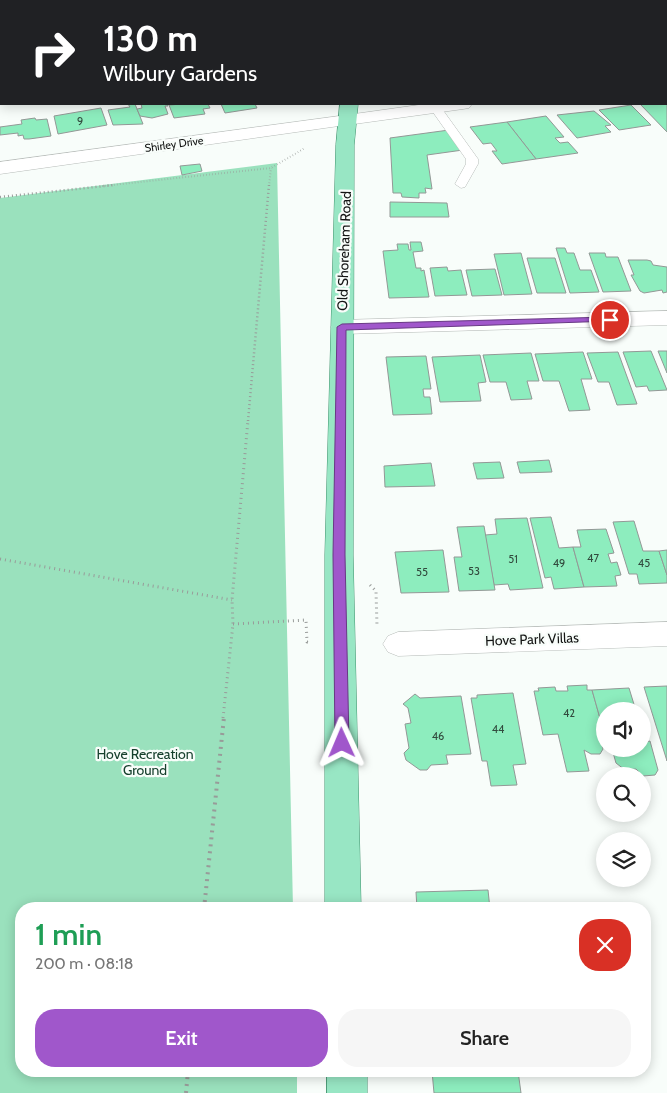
<!DOCTYPE html>
<meta charset="utf-8">
<style>
:root{--surface:#fff;--page:#f6f6f6;--text:#222;--muted:#767676;--accent:#a057cb}
body{margin:0;font-family:Cabin,sans-serif;background:var(--page);color:var(--text);height:100vh;display:flex;flex-direction:column;font-size:19px;white-space:nowrap}
*{box-sizing:border-box;margin:0}
p{font-size:16px;color:var(--muted)}
.icon{flex:none;width:28px;height:28px;fill:none;stroke:currentColor;stroke-width:2;stroke-linecap:round;stroke-linejoin:round}
.map{position:relative;flex:1;overflow:hidden}
.drawer{position:absolute;left:15px;top:902px;width:636px;height:175px;display:flex;flex-direction:column;background:var(--surface);border-radius:20px;box-shadow:0 2px 12px #0003}
.drawer>*{flex:none}
.banner{position:absolute;left:0px;top:0px;width:668px;height:105px;box-shadow:0 2px 12px #0003;background:#202124;color:#fff;overflow:hidden}
.fabs{position:absolute;left:596px;top:702px;display:grid;gap:10px}
.fabs a{display:grid;place-items:center;width:55px;height:55px;border-radius:50%;background:var(--surface);box-shadow:0 2px 12px #0003;font-size:25px}
.pin{position:absolute;display:grid;place-items:center;width:42px;height:42px;color:#fff;margin:-21px;border:2px solid #fff;border-radius:50%;box-shadow:0 1px 5px #0007}
.me{position:absolute;width:55px;margin:-28px;rotate:359deg;stroke-linejoin:round;filter:drop-shadow(0 0 4px #0008)}
.turn{display:flex;align-items:center;gap:18px;height:105px;padding:0 20px;font-size:22px}
.turn .icon{width:65px;height:65px;stroke-width:2.5}
.turn b{display:block;font-size:35px;line-height:42px}
.round{display:grid;place-items:center;flex:none;width:52px;height:52px;border-radius:20px;background:var(--page)}
.overview{display:flex;align-items:center;justify-content:space-between;height:85px;padding:0 20px}
h1{font-size:30px;font-weight:600;line-height:38px;color:#1e9e55}
.button{display:flex;gap:10px;margin-top:auto;padding:10px 20px}
.button a{flex:1;height:58px;border-radius:20px;background:var(--accent);color:#fff;font-size:20px;font-weight:600;line-height:58px;text-align:center}
.button a+a{background:var(--page);color:var(--text)}
.map>svg:first-child{display:block}
.green{fill:#9ae1bd}
.building{fill:#8dedbe;stroke:#939896}
.lines{fill:none;stroke-linecap:round;stroke-linejoin:round}
.lane-casing{stroke:#b6bbb8;stroke-width:1}
.street-casing{stroke:#b6bbb8;stroke-width:1}
.secondary-casing{stroke:#b6bbb8;stroke-width:1}
.primary-casing{stroke:#3d926c;stroke-width:1}
.path-far3{stroke:#989b99;stroke-width:2;stroke-dasharray:0.5 2.5;stroke-linecap:butt}
.path-far2{stroke:#989b99;stroke-width:2.5;stroke-dasharray:1 3;stroke-linecap:butt}
.path-far1{stroke:#989b99;stroke-width:3;stroke-dasharray:1 4;stroke-linecap:butt}
.path{stroke:#989b99;stroke-width:4;stroke-dasharray:2 5;stroke-linecap:butt}
.lane{fill:#fff;fill-rule:evenodd}
.street{fill:#fff;fill-rule:evenodd}
.secondary{fill:#fff;fill-rule:evenodd}
.primary{fill:#98e6c4;fill-rule:evenodd}
.route{fill:#a057cb;stroke:#683984}
.labels{text-anchor:middle;stroke-width:4.5;stroke-linejoin:round;paint-order:stroke}
.number-label{font-size:11px;fill:#324b3e}
.far-street-label{font-size:11px;fill:#141514;stroke:#f8fdfa}
.street-label{font-size:14px;fill:#141514;stroke:#f8fdfa}
.park-label{font-size:14px;fill:#16402d;stroke:#f8fdfa}
</style>
<div class="map">
<svg width="667" height="1093" viewBox="0 0 667 1093">
<rect width="100%" height="100%" fill="#f8fdfa"/>
<polygon class="green" points="277,163 293,909 21,909 21,1071 297,1071 297,1093 0,1093 0,198"/>
<g class="building">
<polygon points="667,100 667,132 640,104 666,104"/>
<polygon points="128,104 135,104 143,124 113,125 108,110 130,107"/>
<polygon points="141,104 167,104 168,106 165,106 168,114 152,118 140,116 137,109 142,108"/>
<polygon points="182,104 208,104 210,108 203,109 205,114 174,118 169,105"/>
<polygon points="221,104 255,104 257,108 225,113"/>
<polygon points="631,105 651,125 619,130 599,110"/>
<polygon points="101,108 107,125 58,134 54,116"/>
<polygon points="594,111 611,125 605,126 611,132 577,138 557,115"/>
<polygon points="546,116 564,137 555,138 560,143 568,142 578,153 536,159 507,122"/>
<polygon points="35,118 36,120 47,119 51,136 29,139 24,139 23,135 18,136 18,133 0,135 0,127 22,124 21,120"/>
<polygon points="507,122 536,159 502,164 492,151 497,151 491,143 483,144 470,127"/>
<polygon points="449,130 463,150 427,155 432,189 425,188 426,193 419,193 419,198 402,197 401,193 393,193 390,138"/>
<polygon points="200,164 202,171 182,175 180,166"/>
<polygon points="390,202 447,203 449,217 390,217"/>
<polygon points="410,242 421,242 423,251 413,252 416,268 421,268 421,271 424,270 429,297 389,298 383,251 398,250 397,244 408,244 409,250 411,250"/>
<polygon points="556,248 565,248 567,253 574,253 580,270 591,270 599,292 570,293"/>
<polygon points="521,253 532,294 504,295 494,254"/>
<polygon points="589,253 605,253 606,257 618,257 631,291 603,292"/>
<polygon points="527,258 555,258 566,293 537,293"/>
<polygon points="628,260 647,260 651,261 653,265 667,267 667,292 663,293 662,290 644,293 640,291 631,275 634,275"/>
<polygon points="447,267 448,271 461,270 467,295 435,296 430,268"/>
<polygon points="495,269 502,295 472,296 466,270"/>
<polygon points="651,351 667,390 649,391 647,386 636,387 623,352"/>
<polygon points="658,351 667,351 667,373"/>
<polygon points="583,352 592,379 581,379 590,410 569,411 559,381 543,381 535,354"/>
<polygon points="618,352 637,404 617,405 609,382 598,382 587,353"/>
<polygon points="531,353 539,381 527,381 532,399 511,400 506,382 490,382 483,355"/>
<polygon points="480,355 486,382 478,383 481,401 440,402 432,357"/>
<polygon points="426,356 431,389 423,389 424,397 430,397 432,414 393,415 386,357"/>
<polygon points="549,460 552,472 520,473 517,462"/>
<polygon points="500,462 504,478 477,479 473,463"/>
<polygon points="431,463 435,486 385,487 384,466"/>
<polygon points="551,517 559,548 573,547 584,587 554,589 551,577 545,578 530,518"/>
<polygon points="527,518 543,588 510,590 508,584 494,585 485,535 497,534 495,519"/>
<polygon points="634,521 643,551 659,551 667,575 667,583 639,584 637,574 629,574 613,522"/>
<polygon points="484,526 495,590 459,591 454,557 462,557 457,527"/>
<polygon points="606,529 614,553 608,554 611,563 617,562 621,575 615,576 617,586 584,587 573,547 581,547 577,530"/>
<polygon points="443,550 449,592 401,593 395,552"/>
<polygon points="667,550 667,575 659,551"/>
<polygon points="587,685 587,690 592,690 605,736 605,741 601,741 603,749 600,754 591,754 584,750 589,771 567,772 558,734 543,735 534,691 539,691 538,688 555,687 556,691 568,691 567,686"/>
<polygon points="667,686 667,761 644,687"/>
<polygon points="629,688 636,711 605,711 605,736 592,690"/>
<polygon points="513,693 526,764 513,765 517,785 491,786 487,761 482,761 471,698 477,698 477,695"/>
<polygon points="415,694 420,698 461,696 471,754 446,755 448,764 431,765 427,770 420,770 406,760 404,753 409,748 405,724 411,723 408,708 403,704"/>
<polygon points="642,734 645,742 650,741 658,770 655,775 643,776 636,769 625,770 616,763 612,749 642,749"/>
<polygon points="488,890 490,909 417,909 416,892"/>
<polygon points="432,1071 518,1071 521,1093 434,1093"/>
</g>
<g class="lines">
<defs>
<polygon id="lane" points="436,105 440,106 478,159 478,164 465,187 461,188 455,184 466,164 466,159 430,108"/>
<g id="street">
<polygon points="501,0 517,0 518,1 502,1"/>
<polygon points="347,115 353,116 356,120 353,124 0,174 0,162"/>
<polygon points="667,311 667,325 342,334 334,332 331,327 334,322 342,320"/>
<polygon points="667,622 667,646 398,656 388,652 383,644 388,636 398,632"/>
</g>
<g id="secondary">
<rect x="666" y="71" width="1" height="10"/>
<polygon points="426,104 472,104 469,108 463,109 347,125 341,124 338,120 341,116 347,115"/>
</g>
<g id="primary">
<rect x="340" y="0" width="16" height="1"/>
<polygon points="340,104 358,104 354,145 353,555 361,909 325,909 325,555 336,145"/>
<rect x="327" y="1071" width="40" height="22"/>
</g>
</defs>
<use href="#lane" class="lane-casing"/>
<use href="#street" class="street-casing"/>
<use href="#secondary" class="secondary-casing"/>
<use href="#primary" class="primary-casing"/>
<g class="path-far3">
<polyline points="102,186 271,168 305,148"/>
<polyline points="269,186 271,168"/>
</g>
<g class="path-far2">
<polyline points="0,197 114,185"/>
<polyline points="248,421 269,185"/>
</g>
<g class="path-far1">
<polyline points="0,559 232,600"/>
<polyline points="370,585 376,591 377,626"/>
<polyline points="233,624 306,620 307,642 310,642"/>
<polyline points="223,718 233,624 232,600 248,420"/>
</g>
<g class="path">
<polyline points="204,909 224,717"/>
<polyline points="186,1093 188,1071"/>
</g>
<use href="#lane" class="lane"/>
<use href="#street" class="street"/>
<use href="#secondary" class="secondary"/>
<use href="#primary" class="primary"/>
</g>
<polygon class="route" points="610,317 614,320 613,321 346,330 345,555 349,743 347,747 342,748 337,747 335,743 333,555 337,327 342,324"/>
<g class="labels">
<g class="number-label">
<text x="80" y="125">9</text>
<text x="593" y="562">47</text>
<text x="513" y="563">51</text>
<text x="559" y="567">49</text>
<text x="644" y="567">45</text>
<text x="474" y="575">53</text>
<text x="422" y="576">55</text>
<text x="569" y="717">42</text>
<text x="498" y="733">44</text>
<text x="438" y="740">46</text>
</g>
<g class="far-street-label">
<text transform="translate(174 144) rotate(-8)" y="4">Shirley Drive</text>
</g>
<g class="street-label">
<text transform="translate(344 251) rotate(-88)" y="5">Old Shoreham Road</text>
<text transform="translate(532 639) rotate(-2)" y="5">Hove Park Villas</text>
</g>
<g class="park-label">
<text x="145" y="759">Hove Recreation<tspan x="145" dy="16">Ground</tspan></text>
</g>
</g>
</svg>
<div class="fabs">
<a><svg class="icon" aria-label="sound" viewBox="0 0 24 24"><path d="M4 9h4l5-4v14l-5-4H4zM17 9q2 3 0 6"/></svg></a>
<a><svg class="icon" aria-label="search" viewBox="0 0 24 24"><circle cx="10" cy="10" r="6"/><path d="M15 15l6 6"/></svg></a>
<a><svg class="icon" aria-label="layers" viewBox="0 0 24 24"><path d="M12 4l9 5-9 5-9-5zM3 14l9 5 9-5"/></svg></a>
</div>
<div class="pin" style="left:610px;top:320px;background:#d93025"><svg class="icon" aria-label="arrive" viewBox="0 0 24 24"><path d="M6 21V4h12l-3 4 3 4H6"/></svg></div>
<svg class="me" style="left:342px;top:743px" viewBox="-20 -20 40 40"><path d="M0-17L14 15 0 8-14 15z" fill="#a057cb" stroke="#fff" stroke-width="4"/></svg>
<div class="banner">
<div class="turn"><svg class="icon" aria-label="right" viewBox="0 0 24 24"><path d="M7 20v-9h11M14 6l5 5-5 5"/></svg><div><b>130 m</b>Wilbury Gardens</div></div>
</div>
<section class="drawer">
<div class="overview"><div><h1>1 min</h1><p>200 m · 08:18</p></div><a class="round" style="background:#d93025;color:#fff"><svg class="icon" aria-label="close" viewBox="0 0 24 24"><path d="M6 6l12 12M18 6L6 18"/></svg></a></div>
<div class="button"><a>Exit</a><a>Share</a></div>
</section>
</div>
